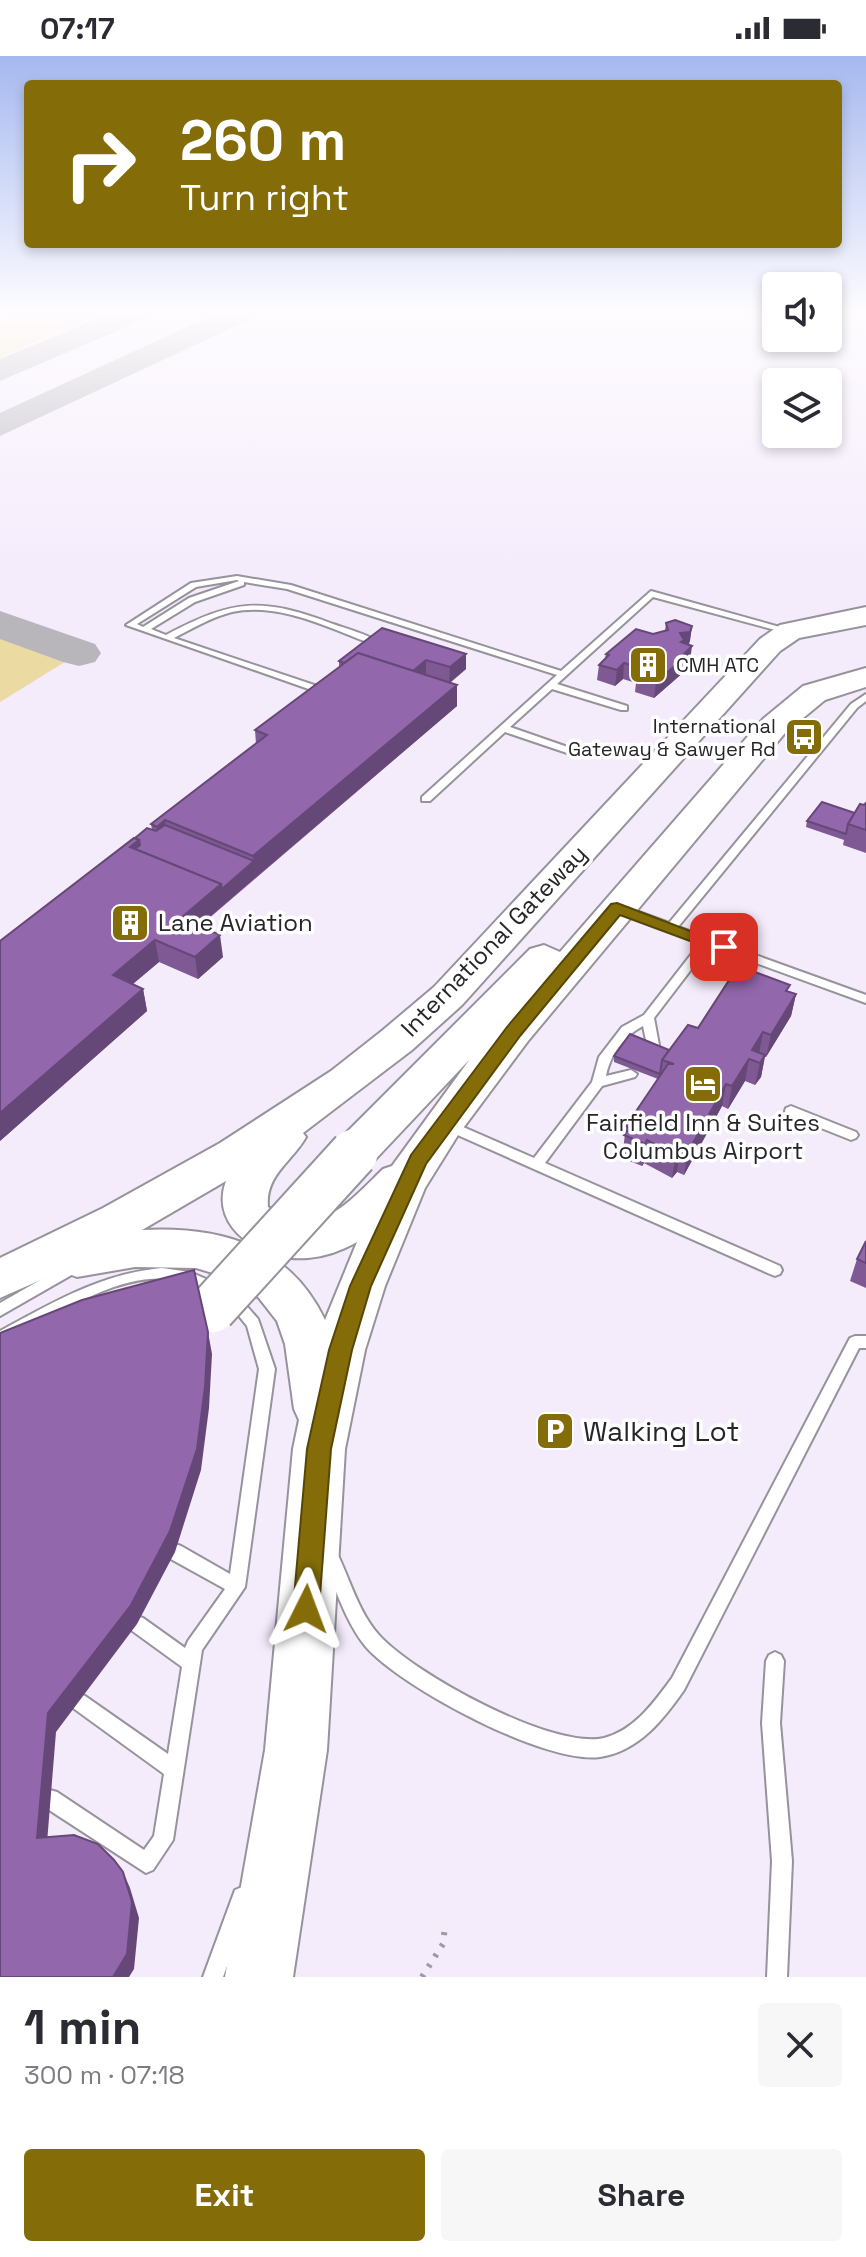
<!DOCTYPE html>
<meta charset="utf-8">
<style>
:root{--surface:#fff;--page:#f7f7f7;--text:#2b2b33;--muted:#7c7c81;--accent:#846d09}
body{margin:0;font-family:"Space Grotesk",sans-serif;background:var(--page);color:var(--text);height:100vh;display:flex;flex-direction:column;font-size:30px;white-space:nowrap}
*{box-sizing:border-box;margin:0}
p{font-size:26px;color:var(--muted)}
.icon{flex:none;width:44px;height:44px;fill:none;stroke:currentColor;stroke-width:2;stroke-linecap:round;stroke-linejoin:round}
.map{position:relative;height:1921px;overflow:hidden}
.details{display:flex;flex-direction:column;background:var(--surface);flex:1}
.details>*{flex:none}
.hud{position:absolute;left:24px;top:24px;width:818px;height:168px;border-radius:8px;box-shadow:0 4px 12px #0003;background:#846d09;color:#fff;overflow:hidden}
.buttons{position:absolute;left:762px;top:216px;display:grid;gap:16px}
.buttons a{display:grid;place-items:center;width:80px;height:80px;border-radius:8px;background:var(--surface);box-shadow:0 4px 12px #0003;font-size:40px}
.pin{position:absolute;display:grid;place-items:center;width:68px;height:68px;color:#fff;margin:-34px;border-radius:16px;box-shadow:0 4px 12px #0006}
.me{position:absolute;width:88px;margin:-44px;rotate:3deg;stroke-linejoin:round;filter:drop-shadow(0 0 6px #0008)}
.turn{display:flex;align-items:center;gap:28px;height:168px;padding:0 24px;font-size:36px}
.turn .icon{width:104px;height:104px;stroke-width:2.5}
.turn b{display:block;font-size:56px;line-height:68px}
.round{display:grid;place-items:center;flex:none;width:84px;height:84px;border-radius:8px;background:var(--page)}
.headline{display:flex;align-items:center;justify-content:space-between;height:136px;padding:0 24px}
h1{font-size:48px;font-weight:600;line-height:60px}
.action{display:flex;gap:16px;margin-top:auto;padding:16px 24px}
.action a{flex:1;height:92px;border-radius:8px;background:var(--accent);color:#fff;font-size:32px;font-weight:600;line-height:92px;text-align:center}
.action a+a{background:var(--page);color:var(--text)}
.status{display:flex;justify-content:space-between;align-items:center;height:56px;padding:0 40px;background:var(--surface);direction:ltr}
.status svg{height:22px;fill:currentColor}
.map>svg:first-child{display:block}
.built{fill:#f4ebfb;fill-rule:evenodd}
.green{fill:#ebdaa2}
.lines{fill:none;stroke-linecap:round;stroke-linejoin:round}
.stream{stroke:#aa90bb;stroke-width:4}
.taxiway{fill:#b8b6bb;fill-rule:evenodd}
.service-casing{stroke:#97929b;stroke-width:4}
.primary-casing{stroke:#97929b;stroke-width:4}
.path{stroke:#9d9a9f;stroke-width:6;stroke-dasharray:3 9;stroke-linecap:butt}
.service{fill:#fff;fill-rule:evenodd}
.primary{fill:#fff;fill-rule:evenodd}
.primary-bridge-casing{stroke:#97929b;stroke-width:51;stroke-linecap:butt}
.primary-bridge{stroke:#fff;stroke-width:47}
.wall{fill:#7e5993}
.shaded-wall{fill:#664878}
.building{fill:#9267ab;stroke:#664878;stroke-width:2}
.route{fill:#846d09;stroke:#564706;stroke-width:2}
.labels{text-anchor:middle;stroke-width:7;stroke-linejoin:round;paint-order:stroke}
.far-poi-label{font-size:20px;fill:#272529;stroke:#fff;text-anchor:start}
.poi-label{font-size:24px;fill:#272529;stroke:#fff;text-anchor:start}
.street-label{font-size:24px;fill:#272529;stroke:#fff}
.near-poi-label{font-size:28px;fill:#272529;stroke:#fff;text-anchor:start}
</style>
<div class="status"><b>07:17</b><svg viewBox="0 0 49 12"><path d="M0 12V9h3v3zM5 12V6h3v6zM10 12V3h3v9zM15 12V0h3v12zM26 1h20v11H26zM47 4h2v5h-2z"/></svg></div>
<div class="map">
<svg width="866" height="1921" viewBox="0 0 866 1921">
<rect width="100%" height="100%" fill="#fcf9ff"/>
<path class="built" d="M0 254H776V282H828V254H866V1921H0ZM776 326H828V378H776Z"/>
<g class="green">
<polygon points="47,254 110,254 0,301 0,263"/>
<polygon points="0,577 67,601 68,604 0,646"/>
</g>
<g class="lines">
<polyline class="stream" points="579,254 599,256"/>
<g class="taxiway">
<polygon points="118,254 157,254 152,260 0,325 0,303"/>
<polygon points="224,254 262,254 257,260 0,380 0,357"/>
<polygon points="0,555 95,588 101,597 95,606 79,610 63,606 0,583"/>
</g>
<defs>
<g id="service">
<path d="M237 520 291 529 561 615 651 535 794 575 790 578 653 541 557 628 627 650V654H621L552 633 510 671 582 696V700H576L505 676 430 745H422V741L557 619 287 533 244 526V529L195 546 151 573 166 579C234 543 261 541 333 568 348 573 366 578 379 586L372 588C329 572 279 546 232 556 212 561 193 572 174 582L323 632V636L320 637 126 569 191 527ZM237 524 239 525 189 542 143 571 137 568 196 531Z"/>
<path d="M866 638V645L857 652 678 871 866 939V947L709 890 654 962 659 989 654 1000 650 1001 644 997 647 989 643 970C624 980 610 999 606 1020L631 1014 637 1018 635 1021 602 1030 545 1107 780 1210 782 1214 780 1218 775 1220 770 1218 444 1073 443 1070 444 1067H454L534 1102 592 1026 599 1001 622 971 644 959 700 887 617 855 615 853 617 851H625L669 867 851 648Z"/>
<polygon points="791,1050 856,1076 858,1079 856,1082 851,1084 786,1058 785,1055 786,1052"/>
<polygon points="77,1203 82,1205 84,1209 82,1213 0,1260 0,1247"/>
<path d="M162 1212 190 1216 222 1230 224 1234 222 1238 217 1240C207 1236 198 1231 189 1227 139 1211 85 1242 44 1265 29 1273 15 1283 0 1288V1275C54 1246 100 1218 162 1212Z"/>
<polygon points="233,1238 238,1240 258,1263 275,1313 245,1531 202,1594 173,1784 153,1814 146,1817 43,1750 41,1743 43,1736 50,1734 57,1736 144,1794 154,1780 164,1718 73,1652 70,1646 73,1640 79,1637 85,1640 168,1698 182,1611 131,1574 128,1568 131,1562 137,1560 143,1562 185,1592 188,1585 225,1533 169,1502 167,1496 169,1490 175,1488 181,1490 230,1518 259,1313 247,1270 226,1244 228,1240"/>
<path d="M855 1280H866V1292H859L684 1634C663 1664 639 1695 600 1701 547 1709 402 1632 366 1591 346 1567 335 1531 323 1503L325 1497 331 1495 337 1497C350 1524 359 1557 379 1579 414 1618 553 1694 604 1682 635 1674 654 1646 672 1622L850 1282Z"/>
<polygon points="775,1596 781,1599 784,1605 780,1667 792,1805 787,1921 767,1921 772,1805 762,1667 766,1605 769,1599"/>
<polygon points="242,1831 249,1834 252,1841 223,1921 203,1921 235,1834"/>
</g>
<path id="primary" d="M866 551V569L799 582 780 595 462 949 412 994 303 1077 306 1081C292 1106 265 1119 268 1151 318 1185 347 1148 383 1113L392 1110 470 1003 370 1109 354 1113 338 1109 332 1097 338 1085 530 893 544 889 560 896 763 663 803 630 866 612V631L825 644 785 677 528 985 458 1079 425 1132 385 1230 365 1294 345 1393 327 1694 293 1921H225L265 1694 293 1393 299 1364 294 1353 285 1288 277 1265 259 1242 236 1224 196 1212 135 1211 77 1221 61 1215 0 1242V1202L103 1152 220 1087 331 1015 383 974 434 931 760 583 780 569ZM226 1125C208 1174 266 1206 308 1202 324 1201 343 1194 357 1186L325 1264C289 1189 221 1170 142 1174Z"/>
</defs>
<use href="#service" class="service-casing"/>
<use href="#primary" class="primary-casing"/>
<polyline class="path" points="422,1921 443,1888 445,1870"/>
<use href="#service" class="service"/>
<use href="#primary" class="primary"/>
<defs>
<polyline id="primary-bridge" points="212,1253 354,1097"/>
</defs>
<use href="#primary-bridge" class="primary-bridge-casing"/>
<use href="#primary-bridge" class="primary-bridge"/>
</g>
<g class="wall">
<polygon points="666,567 692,570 689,589 690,605 686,610 685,615 654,642 635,636 636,627 623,623 615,630 597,624 599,609 605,602 606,598 653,578 665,575"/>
<polygon points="382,572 466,613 450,627 457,650 200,870 223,901 198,923 159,906 133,928 143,933 147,955 0,1085 135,782 152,774 151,768 256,688 255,674 339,611 339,605"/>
<polygon points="866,747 866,797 843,789 844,784 806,771 807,765 855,757"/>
<polygon points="788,935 796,938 791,960 766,1001 765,1001 761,1021 755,1029 745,1025 728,1053 722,1050 684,1119 677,1116 672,1122 644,1107 642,1110 622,1102 626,1070 658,1023 614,1006 614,1000 669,994 698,972"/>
<polygon points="866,1185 866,1232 850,1225 857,1203"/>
</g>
<g class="shaded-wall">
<polygon points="692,570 690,585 682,599 680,577"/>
<polygon points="692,590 690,605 686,610 685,615 654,642 656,626"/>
<polygon points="466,598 466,613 449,627 450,611"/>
<polygon points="426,604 426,620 409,618"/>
<polygon points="624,607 623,623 615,630 617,614"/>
<polygon points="457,629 457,650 256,821 253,800"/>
<polygon points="165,764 168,785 160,792 157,771"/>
<polygon points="139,784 142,800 130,791"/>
<polygon points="254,805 256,821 184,883 181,862 221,828"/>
<polygon points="220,879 223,901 198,923 195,901"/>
<polygon points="155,884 159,906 117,941 113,919"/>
<polygon points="143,933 147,955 0,1085 0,1057"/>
<polygon points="796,938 791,960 766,1001 771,979"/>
<polygon points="763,976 759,998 752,994"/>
<polygon points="765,999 761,1021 755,1029 760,1007"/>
<polygon points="749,1003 745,1025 728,1053 732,1030"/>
<polygon points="726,1028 722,1050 684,1119 688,1096"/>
<polygon points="647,1084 644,1107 642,1110 645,1088"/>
<polygon points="680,1093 677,1116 672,1122 676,1100"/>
<polygon points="208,1276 212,1298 209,1352 201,1414 175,1496 137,1568 56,1676 46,1799 37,1782 48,1657"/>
<polygon points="123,1816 130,1832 139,1862 134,1913 129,1921 113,1921"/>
</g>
<g class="building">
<polygon points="675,564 692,570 690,576 680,577 684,584 681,586 692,590 684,598 687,599 656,626 637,620 644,613 624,607 617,614 599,609 609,599 606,598 636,573 653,578 668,574 666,567"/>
<polygon points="382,572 466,598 450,611 426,604 413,615 358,597 344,607 339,605"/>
<polygon points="358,597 457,629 253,800 165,764 157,771 151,768 267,679 255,674"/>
<polygon points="822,746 855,757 848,768 846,778 807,765"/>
<polygon points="866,747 866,774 848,768 860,748 864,749"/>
<polygon points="165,769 254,805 222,833 221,828 135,793 140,789 139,784 135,782 147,772 156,775"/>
<polygon points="134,782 139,784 130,791 221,828 181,862 220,879 195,901 155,884 113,919 143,933 0,1057 0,885"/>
<polygon points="744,912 790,929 786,935 796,938 771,979 763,976 752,994 765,999 760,1007 749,1003 732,1030 726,1028 688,1096 680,1093 676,1100 647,1084 645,1088 624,1079 630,1072 626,1070 668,1008 674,1008 662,1004 688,969 698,972 735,915 741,917"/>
<polygon points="630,978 669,994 662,1004 660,1018 614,1000"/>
<polygon points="866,1185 866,1207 857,1203"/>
<polygon points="194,1214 208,1276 205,1331 197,1393 170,1475 131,1549 48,1657 37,1782 74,1779 98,1788 114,1804 123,1816 132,1846 127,1898 113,1921 0,1921 0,1277 82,1244"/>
</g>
<linearGradient id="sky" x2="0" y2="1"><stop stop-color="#a5b8ef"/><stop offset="0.49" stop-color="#fefcff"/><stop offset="1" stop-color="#fefcff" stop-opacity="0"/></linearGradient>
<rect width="866" height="523" fill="url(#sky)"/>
<polygon class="route" points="617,847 732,891 724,897 717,895 620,859 520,980 426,1108 371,1230 352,1294 331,1393 319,1553 315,1562 306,1566 297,1562 293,1553 307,1393 329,1294 350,1230 411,1099 507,971 611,848"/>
<defs>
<symbol id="building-square" viewBox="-11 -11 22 22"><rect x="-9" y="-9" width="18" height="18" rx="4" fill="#846d09" stroke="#fff"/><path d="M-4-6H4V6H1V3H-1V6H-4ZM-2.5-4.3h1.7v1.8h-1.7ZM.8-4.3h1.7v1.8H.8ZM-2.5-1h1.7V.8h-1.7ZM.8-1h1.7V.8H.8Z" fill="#fff"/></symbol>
<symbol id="bus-square" viewBox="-11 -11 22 22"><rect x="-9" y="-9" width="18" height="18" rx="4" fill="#846d09" stroke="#fff"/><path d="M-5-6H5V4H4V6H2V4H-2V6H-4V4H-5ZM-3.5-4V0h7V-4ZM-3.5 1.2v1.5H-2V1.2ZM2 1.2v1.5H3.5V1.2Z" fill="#fff"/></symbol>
<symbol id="hotel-square" viewBox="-11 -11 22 22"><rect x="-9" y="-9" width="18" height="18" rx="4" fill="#846d09" stroke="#fff"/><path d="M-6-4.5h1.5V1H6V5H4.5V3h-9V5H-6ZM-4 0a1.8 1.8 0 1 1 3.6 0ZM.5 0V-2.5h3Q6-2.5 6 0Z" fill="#fff"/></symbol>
<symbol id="parking-square" viewBox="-11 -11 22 22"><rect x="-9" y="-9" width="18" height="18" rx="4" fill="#846d09" stroke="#fff"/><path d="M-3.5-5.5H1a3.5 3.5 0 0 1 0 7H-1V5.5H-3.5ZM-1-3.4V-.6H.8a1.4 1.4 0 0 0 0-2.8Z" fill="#fff"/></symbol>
</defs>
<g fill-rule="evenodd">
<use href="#building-square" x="626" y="587" width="44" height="44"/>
<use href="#bus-square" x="782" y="659" width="44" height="44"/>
<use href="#building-square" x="108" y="845" width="44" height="44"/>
<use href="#hotel-square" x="681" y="1006" width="44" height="44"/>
<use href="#parking-square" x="533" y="1353" width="44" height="44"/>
</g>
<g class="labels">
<g class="far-poi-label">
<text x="676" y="616">CMH ATC</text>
<text x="776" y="677" text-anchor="end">International<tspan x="776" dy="23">Gateway &amp; Sawyer Rd</tspan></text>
</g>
<g class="poi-label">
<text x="158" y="875">Lane Aviation</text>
<text x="703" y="1075" text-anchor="middle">Fairfield Inn &amp; Suites<tspan x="703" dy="28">Columbus Airport</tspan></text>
</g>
<g class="street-label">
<text transform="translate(494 885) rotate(-46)" y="8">International Gateway</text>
</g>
<g class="near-poi-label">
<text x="583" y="1385">Walking Lot</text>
</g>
</g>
</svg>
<div class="buttons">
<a><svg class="icon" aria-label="sound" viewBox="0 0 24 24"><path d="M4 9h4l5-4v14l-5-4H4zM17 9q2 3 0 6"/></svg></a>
<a><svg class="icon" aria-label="layers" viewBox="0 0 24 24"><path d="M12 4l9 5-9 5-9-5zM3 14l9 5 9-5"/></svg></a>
</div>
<div class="pin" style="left:724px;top:891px;background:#d93025"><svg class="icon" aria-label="arrive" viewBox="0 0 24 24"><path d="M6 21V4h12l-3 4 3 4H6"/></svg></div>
<svg class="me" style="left:306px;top:1553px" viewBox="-20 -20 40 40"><path d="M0-17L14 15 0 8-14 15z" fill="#846d09" stroke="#fff" stroke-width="4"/></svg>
<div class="hud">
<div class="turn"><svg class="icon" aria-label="right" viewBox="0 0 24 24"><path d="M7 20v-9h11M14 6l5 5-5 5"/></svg><div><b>260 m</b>Turn right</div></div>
</div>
</div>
<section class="details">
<div class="headline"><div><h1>1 min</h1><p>300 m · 07:18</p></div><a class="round"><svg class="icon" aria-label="close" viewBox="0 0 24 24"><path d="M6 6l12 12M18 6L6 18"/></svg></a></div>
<div class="action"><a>Exit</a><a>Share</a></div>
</section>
